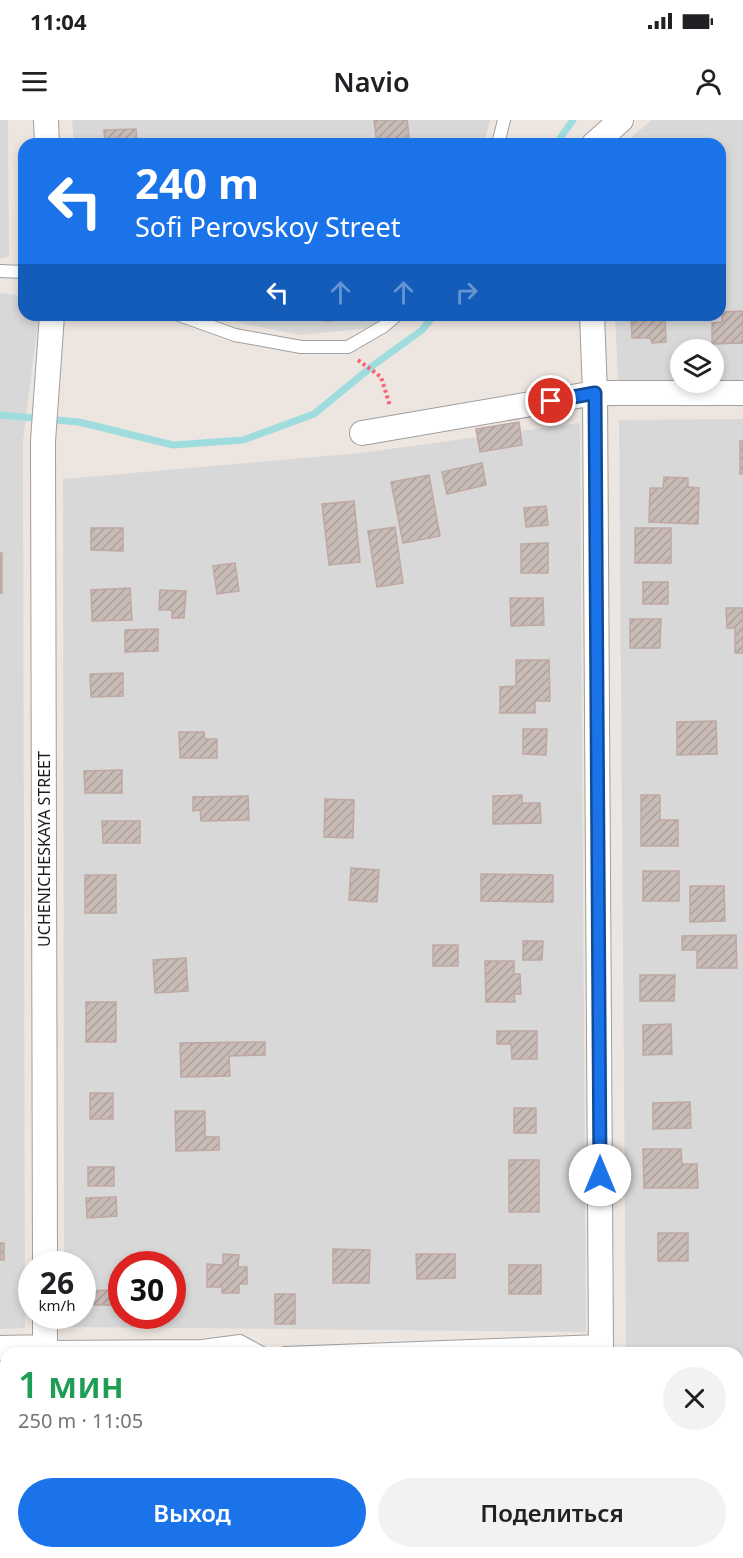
<!DOCTYPE html>
<html lang="ru">
<meta charset="utf-8">
<style>
:root{--surface:#fff;--page:#f2f2f2;--text:#202124;--muted:#757577;--accent:#1a73e8}
body{margin:0;font-family:"Noto Sans",sans-serif;background:var(--page);color:var(--text);height:100vh;display:flex;flex-direction:column;font-size:22px;white-space:nowrap}
*{box-sizing:border-box;margin:0}
p{font-size:20px;color:var(--muted)}
.icon{flex:none;width:33px;height:33px;fill:none;stroke:currentColor;stroke-width:2;stroke-linecap:round;stroke-linejoin:round}
.map{position:relative;flex:1;overflow:hidden}
.sheet{position:absolute;left:0px;top:1227px;width:744px;height:212px;display:flex;flex-direction:column;background:var(--surface);border-radius:18px 18px 0 0;box-shadow:0 3px 9px #0003}
.sheet>*{flex:none}
.top-card{position:absolute;left:18px;top:18px;width:708px;height:183px;border-radius:18px;box-shadow:0 3px 9px #0003;background:#1a73e8;color:#fff;overflow:hidden}
.buttons{position:absolute;left:670px;top:219px;display:grid;gap:12px}
.buttons a{display:grid;place-items:center;width:54px;height:54px;border-radius:50%;background:var(--surface);box-shadow:0 3px 9px #0003;font-size:30px}
.speed{position:absolute;left:18px;top:1131px;display:flex;gap:12px;font-size:30px;font-weight:700;text-align:center}
.speed>*{display:grid;place-content:center;width:78px;height:78px;border-radius:50%;background:var(--surface);box-shadow:0 3px 9px #0003;line-height:1}
.speed small{font-size:15px;font-weight:400}
.speed .limit{border:9px solid #d22;background:#fff;color:#111}
.pin{position:absolute;display:grid;place-items:center;width:51px;height:51px;color:#fff;margin:-26px;border:3px solid #fff;border-radius:50%;box-shadow:0 2px 6px #0007}
.me{position:absolute;width:66px;margin:-33px;rotate:0deg;stroke-linejoin:round;filter:drop-shadow(0 0 4px #0008)}
.turn{display:flex;align-items:center;gap:21px;height:126px;padding:0 18px;font-size:27px}
.turn .icon{width:78px;height:78px;stroke-width:2.5}
.turn b{display:block;font-size:42px;line-height:51px}
.lanes{display:flex;align-items:center;height:57px;padding:0 18px;background:#0003;justify-content:center;gap:30px;direction:ltr}
.lanes .off{opacity:.35}
.round{display:grid;place-items:center;flex:none;width:63px;height:63px;border-radius:32px;background:var(--page)}
.headline{display:flex;align-items:center;justify-content:space-between;height:102px;padding:0 18px}
h1{font-size:36px;font-weight:600;line-height:45px;color:#1e9e55}
.button{display:flex;gap:12px;margin-top:auto;padding:12px 18px}
.button a{flex:1;height:69px;border-radius:36px;background:var(--accent);color:#fff;font-size:24px;font-weight:600;line-height:69px;text-align:center}
.button a+a{background:var(--page);color:var(--text)}
.status{display:flex;justify-content:space-between;align-items:center;height:42px;padding:0 30px;background:var(--surface);direction:ltr}
.status svg{height:16px;fill:currentColor}
header{display:flex;justify-content:space-between;align-items:center;height:78px;padding:0 18px;background:var(--surface);font-size:27px;font-weight:600}
.map>svg:first-child{display:block}
.residential{fill:#d9d8d8;fill-rule:evenodd}
.lines{fill:none;stroke-linecap:round;stroke-linejoin:round}
.stream{stroke:#9edcdd;stroke-width:7}
.building{fill:url(#building-hatch);stroke:#bfa8a2;stroke-width:1.5}
.service-casing{stroke:#9f9f9f;stroke-width:14}
.minor-casing{stroke:#9f9f9f;stroke-width:26}
.path{stroke:#fd6173;stroke-width:4;stroke-dasharray:3 3;stroke-linecap:butt}
.service{stroke:#fff;stroke-width:12}
.minor{stroke:#fff;stroke-width:24}
.route-casing{stroke:#114b97;stroke-width:15}
.route{stroke:#1a73e8;stroke-width:10}
.labels{text-anchor:middle;stroke-width:4.5;stroke-linejoin:round;paint-order:stroke}
.street-label{font-size:16px;fill:#1b1b1b;stroke:#fff}
</style>
<div class="status"><b>11:04</b><svg viewBox="0 0 49 12"><path d="M0 12V9h3v3zM5 12V6h3v6zM10 12V3h3v9zM15 12V0h3v12zM26 1h20v11H26zM47 4h2v5h-2z"/></svg></div>
<header><svg class="icon" aria-label="menu" viewBox="0 0 24 24"><path d="M4 6h16M4 12h16M4 18h16"/></svg>Navio<svg class="icon" aria-label="person" viewBox="0 0 24 24"><circle cx="12" cy="8" r="4"/><path d="M4 21q1-7 8-7t8 7"/></svg></header>
<div class="map">
<svg width="743" height="1438" viewBox="0 0 743 1438">
<defs>
<pattern id="building-hatch" width="6" height="6" patternUnits="userSpaceOnUse" patternTransform="scale(1.5)"><rect width="6" height="6" fill="#c9bbb6"/><path d="M-1 1l2-2M0 6l6-6M5 7l2-2" fill="none" stroke="#aca09c"/></pattern>
</defs>
<rect width="100%" height="100%" fill="#ede6e0"/>
<g class="residential">
<polygon points="0,0 8,0 9,137 0,139"/>
<polygon points="72,0 490,0 484,24 74,24"/>
<polygon points="652,0 743,0 743,260 714,260 714,230 681,230 681,260 618,261 615,195 720,195 720,24 623,24"/>
<polygon points="0,173 24,176 24,195 39,195 23,321 25,1208 0,1209"/>
<polygon points="219,195 387,195 372,208 301,215 244,204"/>
<polygon points="743,299 743,1332 738,1332 738,1233 626,1233 619,300"/>
<path d="M580 303 586 1212 64 1207V1196H82V1144H64L63 359 361 333ZM122 1144H172V1196H122Z"/>
<polygon points="0,1249 6,1249 6,1432 589,1432 589,1438 0,1438"/>
<polygon points="738,1368 743,1368 743,1438 632,1438 632,1433 738,1432"/>
</g>
<g class="lines">
<g class="stream">
<polyline points="556,24 573,0"/>
<polyline points="0,295 79,302 173,325 243,320 314,294 375,244 422,210 434,195"/>
</g>
</g>
<g class="building">
<polygon points="374,0 407,0 410,24 377,24"/>
<polygon points="136,9 137,24 105,24 104,10"/>
<polygon points="158,19 158,24 143,24 142,21"/>
<polygon points="189,19 189,24 170,24 170,21"/>
<polygon points="743,191 743,223 712,224 712,203 722,202 722,192"/>
<polygon points="325,195 368,195 368,198 325,201"/>
<polygon points="665,195 666,222 652,223 650,218 632,218 631,196"/>
<polygon points="519,302 522,325 480,332 476,309"/>
<rect x="740" y="321" width="3" height="33"/>
<polygon points="482,343 486,365 447,374 442,352"/>
<polygon points="429,355 440,416 403,423 391,362"/>
<polygon points="664,357 688,358 688,367 699,368 698,404 649,402 650,368 663,368"/>
<polygon points="354,381 360,442 329,445 322,384"/>
<polygon points="546,386 548,405 526,407 524,388"/>
<polygon points="395,407 403,463 377,467 368,411"/>
<polygon points="91,408 123,408 123,431 91,430"/>
<rect x="635" y="408" width="36" height="35"/>
<polygon points="548,423 548,453 521,453 521,424"/>
<rect x="0" y="433" width="2" height="40"/>
<polygon points="235,443 239,471 217,474 213,446"/>
<rect x="643" y="462" width="25" height="22"/>
<polygon points="130,468 132,500 92,501 91,470"/>
<polygon points="160,470 186,471 184,498 172,498 172,490 159,490"/>
<polygon points="510,478 543,478 544,505 511,506"/>
<polygon points="726,488 743,488 743,533 735,533 735,508 727,508"/>
<polygon points="630,499 661,499 660,528 630,528"/>
<polygon points="158,509 158,531 125,532 125,510"/>
<polygon points="516,540 549,540 550,581 535,581 535,593 500,593 500,567 516,566"/>
<polygon points="123,553 123,576 91,577 90,554"/>
<polygon points="716,601 717,634 677,635 677,602"/>
<polygon points="523,609 547,609 546,635 523,634"/>
<polygon points="179,612 204,612 205,619 217,619 217,638 180,638"/>
<polygon points="122,650 122,673 85,673 84,651"/>
<polygon points="522,675 522,683 540,683 541,703 493,704 493,676"/>
<polygon points="641,675 660,675 660,700 678,700 678,726 641,726"/>
<polygon points="248,676 249,700 201,701 200,690 193,691 193,677"/>
<polygon points="325,679 354,680 353,718 324,717"/>
<polygon points="102,701 140,701 140,723 103,723"/>
<polygon points="351,748 379,750 377,782 349,780"/>
<rect x="643" y="751" width="36" height="30"/>
<polygon points="481,754 553,755 553,782 481,781"/>
<rect x="85" y="755" width="31" height="38"/>
<polygon points="690,766 724,766 725,801 690,802"/>
<polygon points="736,815 737,848 697,848 697,830 682,830 682,816"/>
<polygon points="523,821 543,821 542,840 523,840"/>
<rect x="433" y="825" width="25" height="21"/>
<polygon points="186,838 188,871 155,873 153,840"/>
<polygon points="485,841 514,841 514,854 520,854 521,874 514,874 515,882 486,882"/>
<polygon points="640,855 675,855 674,881 640,881"/>
<rect x="86" y="882" width="30" height="40"/>
<polygon points="671,904 672,934 643,935 643,905"/>
<polygon points="497,911 537,911 537,939 512,939 511,924 497,924"/>
<polygon points="265,922 265,935 229,936 230,956 181,957 180,923"/>
<rect x="90" y="973" width="23" height="26"/>
<polygon points="690,982 691,1008 653,1009 653,983"/>
<rect x="514" y="988" width="22" height="25"/>
<polygon points="175,991 205,991 205,1017 219,1017 219,1030 176,1031"/>
<polygon points="643,1029 681,1029 682,1044 697,1044 698,1068 644,1068"/>
<rect x="509" y="1040" width="30" height="52"/>
<rect x="88" y="1047" width="26" height="19"/>
<polygon points="116,1077 117,1096 87,1098 86,1078"/>
<rect x="658" y="1113" width="30" height="28"/>
<rect x="0" y="1123" width="4" height="17"/>
<polygon points="333,1129 370,1130 369,1163 333,1163"/>
<polygon points="223,1134 239,1135 238,1147 247,1147 247,1164 239,1164 239,1173 222,1173 222,1167 207,1167 207,1144 223,1145"/>
<polygon points="416,1134 455,1134 455,1158 417,1159"/>
<polygon points="128,1140 155,1141 155,1144 128,1144"/>
<rect x="509" y="1145" width="32" height="29"/>
<polygon points="117,1170 117,1185 82,1185 82,1171"/>
<rect x="275" y="1174" width="20" height="30"/>
<rect x="0" y="1347" width="6" height="37"/>
<rect x="128" y="1432" width="28" height="3"/>
<rect x="659" y="1432" width="52" height="6"/>
<rect x="528" y="1433" width="41" height="5"/>
</g>
<g class="lines">
<defs>
<g id="service">
<polyline points="498,24 504,0"/>
<polyline points="0,151 24,152"/>
<polyline points="179,195 235,215 301,227 348,227 384,206 397,195"/>
<polyline points="45,1227 202,1226 240,1221 262,1233"/>
<polyline points="285,1233 601,1221"/>
</g>
<g id="minor">
<polyline points="46,0 47,24"/>
<polyline points="594,24 621,0"/>
<polyline points="592,195 595,273 601,1233"/>
<polyline points="362,313 595,273 743,273"/>
<polyline points="45,1144 43,321 52,195"/>
<polyline points="0,1228 45,1227 45,1196"/>
<polyline points="738,1346 743,1346"/>
<polyline points="605,1432 605,1438"/>
</g>
</defs>
<use href="#service" class="service-casing"/>
<use href="#minor" class="minor-casing"/>
<polyline class="path" points="358,240 381,257 390,286"/>
<use href="#service" class="service"/>
<use href="#minor" class="minor"/>
</g>
<g class="lines">
<defs>
<polyline id="route" points="551,281 595,273 600,1055"/>
</defs>
<use href="#route" class="route-casing"/>
<use href="#route" class="route"/>
</g>
<g class="labels">
<g class="street-label">
<text transform="translate(44 729) rotate(-90)" y="6">UCHENICHESKAYA STREET</text>
</g>
</g>
</svg>
<div class="buttons">
<a><svg class="icon" aria-label="layers" viewBox="0 0 24 24"><path d="M12 4l9 5-9 5-9-5zM3 14l9 5 9-5"/></svg></a>
</div>
<div class="speed"><div>26<small>km/h</small></div><div class="limit">30</div></div>
<div class="pin" style="left:551px;top:281px;background:#d93025"><svg class="icon" aria-label="arrive" viewBox="0 0 24 24"><path d="M6 21V4h12l-3 4 3 4H6"/></svg></div>
<svg class="me" style="left:600px;top:1055px" viewBox="-20 -20 40 40"><circle r="19" fill="#fff"/><path d="M0-13L10 11 0 6-10 11z" fill="#1a73e8"/></svg>
<div class="top-card">
<div class="turn"><svg class="icon" aria-label="left" viewBox="0 0 24 24"><path d="M17 20v-9H6M10 6l-5 5 5 5"/></svg><div><b>240 m</b>Sofi Perovskoy Street</div></div>
<div class="lanes"><svg class="icon" aria-label="left" viewBox="0 0 24 24"><path d="M17 20v-9H6M10 6l-5 5 5 5"/></svg><svg class="icon off" aria-label="ahead" viewBox="0 0 24 24"><path d="M12 20V5M6 11l6-6 6 6"/></svg><svg class="icon off" aria-label="ahead" viewBox="0 0 24 24"><path d="M12 20V5M6 11l6-6 6 6"/></svg><svg class="icon off" aria-label="right" viewBox="0 0 24 24"><path d="M7 20v-9h11M14 6l5 5-5 5"/></svg></div>
</div>
<section class="sheet">
<div class="headline"><div><h1>1 мин</h1><p>250 m · 11:05</p></div><a class="round"><svg class="icon" aria-label="close" viewBox="0 0 24 24"><path d="M6 6l12 12M18 6L6 18"/></svg></a></div>
<div class="button"><a>Выход</a><a>Поделиться</a></div>
</section>
</div>
